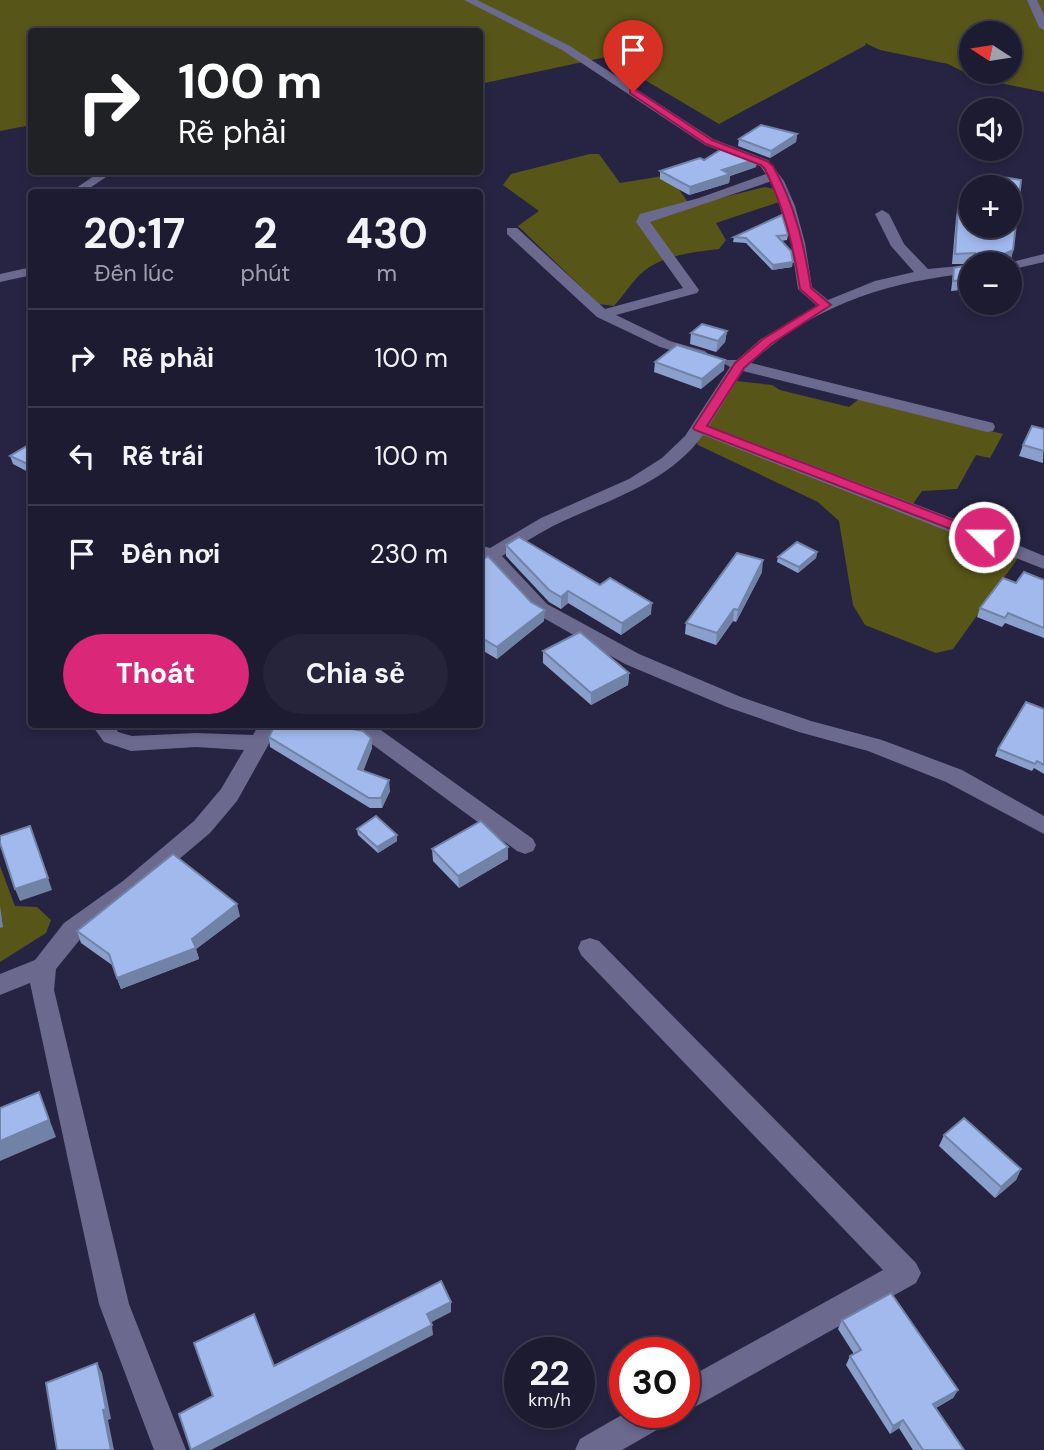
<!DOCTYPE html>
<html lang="vi">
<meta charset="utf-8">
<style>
:root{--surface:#1d1b32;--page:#25243a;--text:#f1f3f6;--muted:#a0a1ac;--line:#3b394d;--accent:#db2777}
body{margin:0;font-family:"DM Sans",sans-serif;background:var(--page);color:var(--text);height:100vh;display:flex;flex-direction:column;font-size:26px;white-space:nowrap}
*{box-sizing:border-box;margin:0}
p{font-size:23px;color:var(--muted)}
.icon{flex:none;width:38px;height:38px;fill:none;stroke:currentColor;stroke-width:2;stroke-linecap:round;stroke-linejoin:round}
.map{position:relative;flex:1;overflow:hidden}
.details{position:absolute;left:28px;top:189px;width:455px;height:539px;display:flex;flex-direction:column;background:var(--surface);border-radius:7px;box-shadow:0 4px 10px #0003,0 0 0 2px var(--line)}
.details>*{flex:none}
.hud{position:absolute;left:28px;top:28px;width:455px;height:147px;border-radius:7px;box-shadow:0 4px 10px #0003,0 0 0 2px var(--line);background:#202124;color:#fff;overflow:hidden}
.needle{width:46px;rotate:282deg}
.fabs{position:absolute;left:959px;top:21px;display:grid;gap:14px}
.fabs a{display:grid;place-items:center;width:63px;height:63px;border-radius:50%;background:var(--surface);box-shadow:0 4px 10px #0003,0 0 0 2px var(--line);font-size:35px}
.speed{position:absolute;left:504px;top:1337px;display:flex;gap:14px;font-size:35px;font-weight:700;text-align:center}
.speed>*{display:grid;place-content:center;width:91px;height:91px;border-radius:50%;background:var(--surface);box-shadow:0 4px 10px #0003,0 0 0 2px var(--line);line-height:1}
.speed small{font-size:18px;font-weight:400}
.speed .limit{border:10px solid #d22;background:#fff;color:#111}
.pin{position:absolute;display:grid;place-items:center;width:60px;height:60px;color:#fff;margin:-72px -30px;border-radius:50% 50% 50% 0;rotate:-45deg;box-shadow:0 0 7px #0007}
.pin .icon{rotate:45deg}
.me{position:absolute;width:77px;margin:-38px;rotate:292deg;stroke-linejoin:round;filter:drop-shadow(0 0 5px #0008)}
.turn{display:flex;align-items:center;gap:24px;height:147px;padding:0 35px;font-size:32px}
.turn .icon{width:91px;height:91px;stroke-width:2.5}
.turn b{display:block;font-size:49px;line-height:60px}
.eta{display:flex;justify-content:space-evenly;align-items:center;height:119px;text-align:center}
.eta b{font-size:42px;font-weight:700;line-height:49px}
.cta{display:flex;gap:14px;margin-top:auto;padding:14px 35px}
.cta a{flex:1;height:80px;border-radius:42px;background:var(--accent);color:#fff;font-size:28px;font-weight:700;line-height:80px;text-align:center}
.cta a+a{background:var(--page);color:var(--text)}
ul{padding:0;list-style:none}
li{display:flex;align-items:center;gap:21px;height:98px;padding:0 35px;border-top:2px solid var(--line)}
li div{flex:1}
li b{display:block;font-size:26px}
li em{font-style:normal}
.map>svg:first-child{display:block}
.forest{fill:#585518;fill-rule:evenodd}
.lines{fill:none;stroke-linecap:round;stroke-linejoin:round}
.minor{fill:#6b698e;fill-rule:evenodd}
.wall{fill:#8b9fcd}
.shaded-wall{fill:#7182a7}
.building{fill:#a2b9ee;stroke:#7182a7;stroke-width:2}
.route{fill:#db2777;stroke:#8e194d;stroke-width:2}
</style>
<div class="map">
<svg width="1044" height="1450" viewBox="0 0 1044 1450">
<rect width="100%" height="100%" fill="#272443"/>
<g class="forest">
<path d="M0 0H1044V92L976 78 948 64 880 50 865 43 866 45 719 124 606 57 480 84V32H32L31 125 0 131ZM971 33H1010V72H971Z"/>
<path d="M590 154H599L620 183 669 175 687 201 700 203 765 187 775 189 779 202 716 223 726 240 719 249C694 252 664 255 644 271 633 280 624 295 614 306L599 304 518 226 539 211 503 185 511 174Z"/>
<polygon points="736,381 772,385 780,390 849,407 859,399 1003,434 990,458 976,455 957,489 922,491 908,511 1018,558 953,649 936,653 865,625 853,605 839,521 818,502 698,445 696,439"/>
<polygon points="0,866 15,906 37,907 51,920 46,933 0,962"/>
</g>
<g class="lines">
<g class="minor">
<path d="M464 0H477L570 46 713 139 768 160 784 181 795 206 805 243 812 287 828 300 875 281 914 272 891 246 875 214 882 210 889 214 904 244 928 269 971 265V273C887 282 815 304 751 363L993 423 995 427 993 431 987 432 743 371 709 426 970 525 1044 556V569L703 435C667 485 606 500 553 526 536 535 519 546 502 556L547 604 639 654 741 697 811 721 882 740 962 770 1044 816V834L946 782 868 751 799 732 727 707 625 664 533 612 480 557V545L490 548 541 518 629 479 662 458 685 436 730 367 723 363 725 360H737L761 339 817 306 798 289 791 243 772 181 650 222 699 290 697 293 616 315 670 341 705 351 708 354 705 357 700 359 660 347 597 317 507 234V228H517L605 309 683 288 636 222 640 214 699 198 766 174 760 166 705 145 562 50Z"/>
<polygon points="1027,0 1037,0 1044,15 1044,30 1039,27"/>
<polygon points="100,172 112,173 84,192 70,192"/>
<polygon points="1044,254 1044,262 1010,270 1010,264 1004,264"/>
<polygon points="32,267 32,275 0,282 0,274"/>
<polygon points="91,724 113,724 118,732 132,736 196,733 253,735 259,724 280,724 237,801 210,833 139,893 82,937 56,969 54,990 129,1304 186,1450 154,1450 99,1304 30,983 0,995 0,974 35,960 64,923 123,881 194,821 221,789 244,750 196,747 131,751 104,742"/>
<polygon points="305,724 364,724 378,728 533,839 536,845 533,851 525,854 517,851 365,739 315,731 308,729"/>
<polygon points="590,938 599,941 916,1263 921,1273 916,1283 684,1413 684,1380 883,1270 581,955 578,948 581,941"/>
<polygon points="627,1412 674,1412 669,1423 622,1450 575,1450 580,1439"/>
</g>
</g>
<g class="wall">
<polygon points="797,134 796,142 770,158 738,146 739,139"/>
<polygon points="757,159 756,167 730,176 729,183 689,195 660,179 660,171 704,160"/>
<polygon points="958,208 1013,250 1011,259 1012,262 1010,277 1010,264 971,264 971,289 951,291 954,268 973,264 952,264 956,218"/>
<polygon points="788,235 787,240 781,241 792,267 772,270 746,243 733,242 734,237"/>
<polygon points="727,331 725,342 716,352 690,344 691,333"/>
<polygon points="655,362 724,370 701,389 654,372"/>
<polygon points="1044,429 1043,463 1019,456 1023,445"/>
<polygon points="32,443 32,474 13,464 10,456"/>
<polygon points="506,545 600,585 651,614 621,635 568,603 561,609 549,602 506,556"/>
<polygon points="817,552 816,558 798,573 777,562 778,557"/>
<polygon points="480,562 544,621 497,659 480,649"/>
<polygon points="762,572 736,622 733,621 716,645 685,634 686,623"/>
<polygon points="1044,580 1044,638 1005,623 1002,627 977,617 980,608 1016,583"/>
<polygon points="543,651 629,673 628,685 591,705 543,663"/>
<polygon points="1044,709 1044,774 1034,768 1032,771 995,756 998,749"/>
<polygon points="269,737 371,738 372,748 363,771 390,791 382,808 370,808 270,747"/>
<polygon points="357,829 397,841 378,853 358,835"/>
<polygon points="432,849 508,859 459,888 433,861"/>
<polygon points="240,916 196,949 199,959 121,989 112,965 81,943 77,931"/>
<polygon points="944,1135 1021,1169 1016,1180 995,1198 939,1146"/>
<polygon points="842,1320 958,1390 953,1398 936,1408 964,1450 913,1450 899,1428 890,1434 846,1365 850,1356 854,1354 838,1329"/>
</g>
<g class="shaded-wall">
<polygon points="797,134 796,142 770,158 771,151"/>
<polygon points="757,159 756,167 730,176 729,183 689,195 690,187 722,170"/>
<polygon points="1013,250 1011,260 1004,254"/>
<polygon points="793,262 792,267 772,270 773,265"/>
<polygon points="727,331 725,342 716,352 718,341"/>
<polygon points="725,360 724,370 701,389 702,379"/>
<polygon points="817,552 816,558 798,573 799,567"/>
<polygon points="763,560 762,572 736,622 738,610"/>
<polygon points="568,591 568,603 561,609 561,597"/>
<polygon points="652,603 651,614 621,635 622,623"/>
<polygon points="734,609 733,621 716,645 717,633"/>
<polygon points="545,610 544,621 497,659 497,647"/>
<polygon points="629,673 628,685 591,705 591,693"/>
<polygon points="371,738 372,748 360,780 358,769"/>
<polygon points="389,780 390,791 382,808 381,798"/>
<polygon points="397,835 397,841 378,853 377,847"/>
<polygon points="508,847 508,859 459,888 458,876"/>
<polygon points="48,878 52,890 20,901 15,889"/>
<polygon points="237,904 240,916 196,949 199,959 121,989 117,978 192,939"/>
<polygon points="0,906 3,927 0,928"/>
<polygon points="39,1092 56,1137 0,1161 0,1141"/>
<polygon points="1021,1169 1016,1180 995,1198 1001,1187"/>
<polygon points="451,1302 451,1312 428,1324 427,1314"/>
<polygon points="432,1325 433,1335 211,1450 191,1450"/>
<polygon points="97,1363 102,1373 111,1419 108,1420 114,1450 111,1450 103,1410"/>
<polygon points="958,1390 953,1398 928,1412 933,1404"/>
<polygon points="903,1420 899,1428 890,1434 893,1426"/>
</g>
<g class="building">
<polygon points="761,125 797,134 771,151 739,139"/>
<polygon points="725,147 757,159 722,170 730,174 690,187 660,171 700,158 704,160"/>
<polygon points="995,176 1021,180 1013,250 1004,254 1010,257 1012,262 1010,276 1010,264 971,264 971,279 953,281 954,268 976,263 975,253 955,254 958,208 970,209 971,204 971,226 1010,226 1010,187 977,187 981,178 993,180"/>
<polygon points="782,215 788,235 777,236 791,251 793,262 773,265 746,238 734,237"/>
<polygon points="702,324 727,331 718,341 691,333"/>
<polygon points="677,345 725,360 702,379 655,362"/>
<polygon points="1032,426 1044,429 1044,451 1023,445"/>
<polygon points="32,443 32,466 10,456"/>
<polygon points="519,537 600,585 610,578 652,603 622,623 568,591 561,597 549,590 506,545"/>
<polygon points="797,542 817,552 799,567 778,557"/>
<polygon points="737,553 763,560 738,610 734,609 717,633 686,623"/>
<polygon points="488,556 531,602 545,610 497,647 480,637 480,562"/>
<polygon points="1024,572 1044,580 1044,628 1008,613 1005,618 980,608 1003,578 1016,583"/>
<polygon points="580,632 629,673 591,693 543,651"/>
<polygon points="1026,702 1044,709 1044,765 1037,761 1035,764 998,749"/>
<polygon points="275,724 325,724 363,731 371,738 358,769 389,780 381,798 369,798 269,737"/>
<polygon points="376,816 397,835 377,847 357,829"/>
<polygon points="481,821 508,847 458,876 432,849"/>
<polygon points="30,826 48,878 15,889 0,843 0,836"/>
<polygon points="173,854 237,904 192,939 196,948 117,978 109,954 77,931"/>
<polygon points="39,1092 49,1120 0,1141 0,1108"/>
<polygon points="964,1118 1021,1169 1001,1187 944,1135"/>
<polygon points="441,1281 451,1302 427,1314 432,1325 191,1450 179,1414 213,1396 194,1343 254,1314 274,1366"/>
<polygon points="891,1293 958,1390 933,1404 964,1450 923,1450 903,1420 893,1426 850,1356 861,1350 842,1320"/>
<polygon points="97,1363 106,1409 103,1410 111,1450 57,1450 46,1383"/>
</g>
<path class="route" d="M630 90H636L712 140 767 161 773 166C795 205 804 244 811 288L831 305 771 344 744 368 707 426 989 534V540H979L695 430 693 428 735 363 763 339 818 305 800 289C793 244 785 210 765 169L761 165 706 144 630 93Z"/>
</svg>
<div class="fabs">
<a><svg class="needle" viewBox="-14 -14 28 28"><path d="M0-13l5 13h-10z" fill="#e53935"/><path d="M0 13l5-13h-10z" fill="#a0a1ac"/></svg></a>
<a><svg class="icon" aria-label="sound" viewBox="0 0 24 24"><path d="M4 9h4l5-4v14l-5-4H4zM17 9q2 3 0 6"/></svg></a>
<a>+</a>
<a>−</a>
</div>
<div class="speed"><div>22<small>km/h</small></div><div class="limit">30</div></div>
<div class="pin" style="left:633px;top:92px;background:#d93025"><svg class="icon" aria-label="arrive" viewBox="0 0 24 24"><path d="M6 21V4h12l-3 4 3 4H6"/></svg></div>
<svg class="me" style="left:984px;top:537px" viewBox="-20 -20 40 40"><circle r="17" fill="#db2777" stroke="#fff" stroke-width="3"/><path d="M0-11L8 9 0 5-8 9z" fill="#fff"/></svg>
<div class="hud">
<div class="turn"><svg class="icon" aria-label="right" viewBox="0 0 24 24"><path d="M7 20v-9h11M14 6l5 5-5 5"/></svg><div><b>100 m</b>Rẽ phải</div></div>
</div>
<section class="details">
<div class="eta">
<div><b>20:17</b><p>Đến lúc</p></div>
<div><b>2</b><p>phút</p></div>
<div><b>430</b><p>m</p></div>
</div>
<ul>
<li><svg class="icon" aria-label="right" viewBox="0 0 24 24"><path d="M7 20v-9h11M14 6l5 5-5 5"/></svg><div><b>Rẽ phải</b></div><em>100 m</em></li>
<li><svg class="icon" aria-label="left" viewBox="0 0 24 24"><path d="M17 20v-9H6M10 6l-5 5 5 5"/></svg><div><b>Rẽ trái</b></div><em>100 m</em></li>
<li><svg class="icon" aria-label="arrive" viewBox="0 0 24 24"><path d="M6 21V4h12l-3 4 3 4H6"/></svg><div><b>Đến nơi</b></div><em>230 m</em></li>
</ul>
<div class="cta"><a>Thoát</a><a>Chia sẻ</a></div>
</section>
</div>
